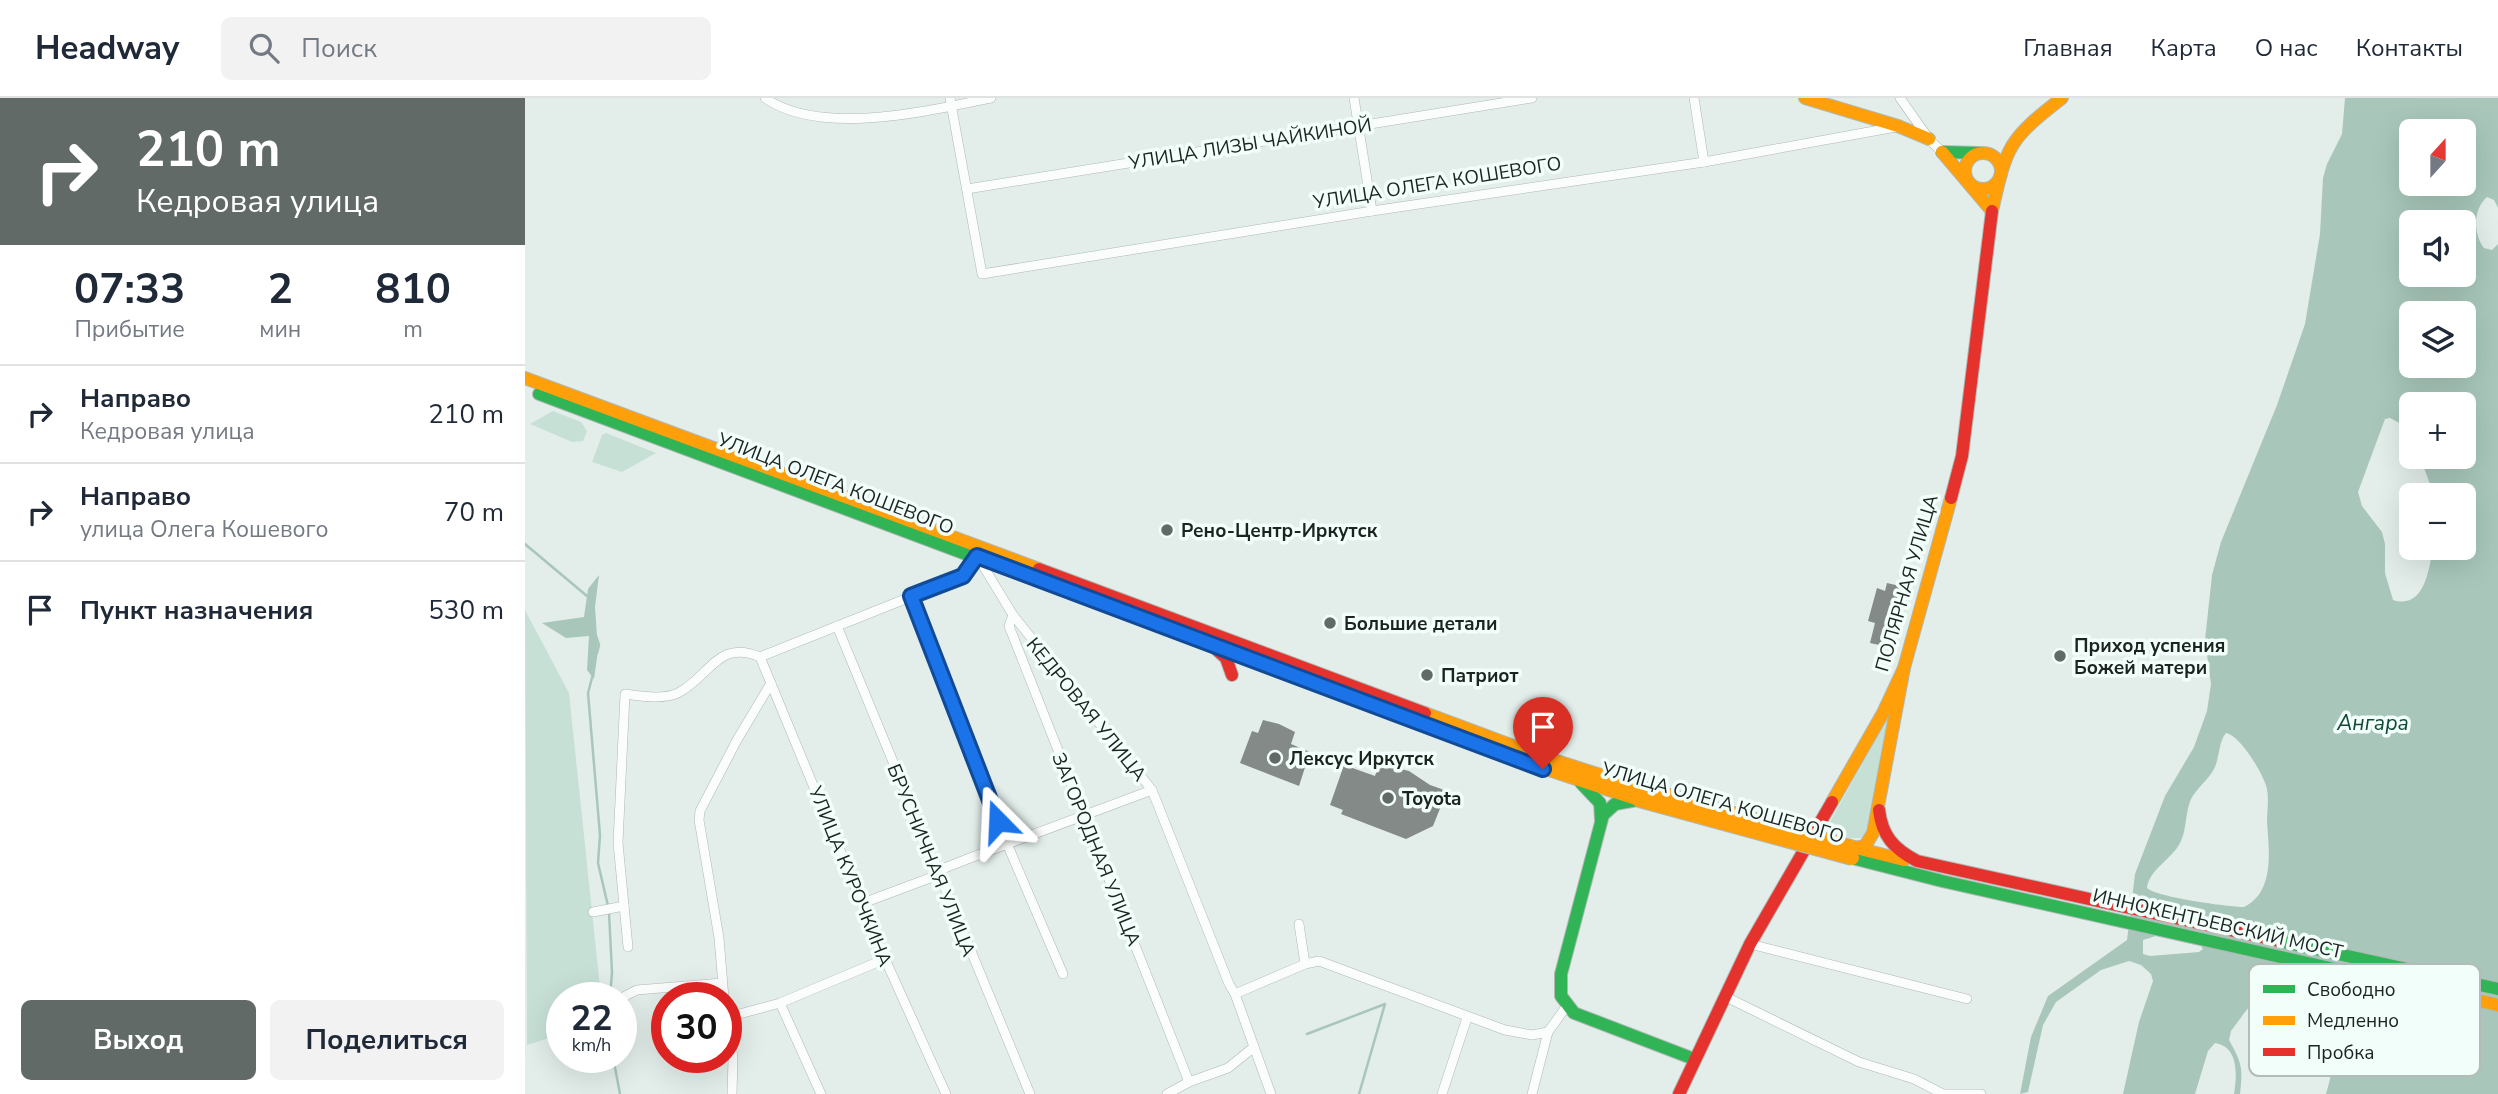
<!DOCTYPE html>
<html lang="ru">
<meta charset="utf-8">
<style>
:root{--surface:#fff;--page:#f2f2f3;--text:#1f2937;--muted:#747a83;--line:#e0e1e3;--accent:#626a67}
body{margin:0;font-family:"Nunito Sans",sans-serif;background:var(--page);color:var(--text);height:100vh;display:flex;flex-direction:column;font-size:26px;white-space:nowrap}
*{box-sizing:border-box;margin:0}
p{font-size:23px;color:var(--muted)}
.icon{flex:none;width:38px;height:38px;fill:none;stroke:currentColor;stroke-width:2;stroke-linecap:round;stroke-linejoin:round}
.map{position:relative;flex:1;overflow:hidden}
.drawer{display:flex;flex-direction:column;background:var(--surface);width:525px}
.drawer>*{flex:none}
.guide{background:#626a67;color:#fff;overflow:hidden}
.needle{width:46px;rotate:21deg}
.controls{position:absolute;left:1874px;top:21px;display:grid;gap:14px}
.controls a{display:grid;place-items:center;width:77px;height:77px;border-radius:10px;background:var(--surface);box-shadow:0 7px 28px #0002;font-size:35px}
.speed{position:absolute;left:21px;top:884px;display:flex;gap:14px;font-size:35px;font-weight:700;text-align:center}
.speed>*{display:grid;place-content:center;width:91px;height:91px;border-radius:50%;background:var(--surface);box-shadow:0 7px 28px #0002;line-height:1}
.speed small{font-size:18px;font-weight:400}
.speed .limit{border:10px solid #d22;background:#fff;color:#111}
.pin{position:absolute;display:grid;place-items:center;width:60px;height:60px;color:#fff;margin:-72px -30px;border-radius:50% 50% 50% 0;rotate:-45deg;box-shadow:0 0 7px #0007}
.pin .icon{rotate:45deg}
.me{position:absolute;width:77px;margin:-38px;rotate:339deg;stroke-linejoin:round;filter:drop-shadow(0 0 5px #0008)}
.turn{display:flex;align-items:center;gap:24px;height:147px;padding:0 21px;font-size:32px}
.turn .icon{width:91px;height:91px;stroke-width:2.5}
.turn b{display:block;font-size:49px;line-height:60px}
.eta{display:flex;justify-content:space-evenly;align-items:center;height:119px;text-align:center}
.eta b{font-size:42px;font-weight:700;line-height:49px}
.primary-button{display:flex;gap:14px;margin-top:auto;padding:14px 21px}
.primary-button a{flex:1;height:80px;border-radius:10px;background:var(--accent);color:#fff;font-size:28px;font-weight:700;line-height:80px;text-align:center}
.primary-button a+a{background:var(--page);color:var(--text)}
ul{padding:0;list-style:none}
li{display:flex;align-items:center;gap:21px;height:98px;padding:0 21px;border-top:2px solid var(--line)}
li div{flex:1}
li b{display:block;font-size:26px}
li em{font-style:normal}
header{display:flex;align-items:center;gap:42px;box-sizing:border-box;height:98px;padding:0 35px;background:var(--surface);border-bottom:2px solid var(--line)}
header strong{font-size:33px}
nav{display:flex;gap:38px;margin-inline-start:auto;font-size:24px}
.search{width:490px;height:63px;background:var(--page);display:flex;align-items:center;gap:18px;box-sizing:border-box;padding:0 24px;border-radius:10px;color:var(--muted);font-size:26px}
main{display:flex;flex:1;min-height:0}
.map>svg:first-child{display:block}
.green{fill:#c7e0d6}
.water{fill:#a8c7ba;fill-rule:evenodd}
.lines{fill:none;stroke-linecap:round;stroke-linejoin:round}
.stream{stroke:#a8c7ba;stroke-width:2.5}
.building{fill:#838a88}
.street-casing{stroke:#afb8b5;stroke-width:10}
.fast-casing{stroke:#afb8b5;stroke-width:14}
.slow-casing{stroke:#afb8b5;stroke-width:14}
.jam-casing{stroke:#afb8b5;stroke-width:14}
.street{stroke:#fbfcfc;stroke-width:9}
.fast{stroke:#30b455;stroke-width:12}
.slow{stroke:#ff9f0a;stroke-width:12}
.jam{stroke:#e5322d;stroke-width:12}
.slow-bridge-casing{stroke:#afb8b5;stroke-width:16;stroke-linecap:butt}
.slow-bridge{stroke:#ff9f0a;stroke-width:14}
.route-casing{stroke:#114b97;stroke-width:18}
.route{stroke:#1a73e8;stroke-width:12}
.poi-dot{fill:#626a67;stroke:#f2fef9;stroke-width:2.5}
.labels{text-anchor:middle;stroke-width:7;stroke-linejoin:round;paint-order:stroke}
.street-label{font-size:19px;fill:#1c2320;stroke:#f2fef9}
.poi-label{font-size:19px;font-weight:bold;fill:#1c2320;stroke:#f2fef9;text-anchor:start}
.water-label{font-size:21px;font-style:italic;fill:#114737;stroke:#f2fef9}
.key{fill:#f2fef9;stroke:#b2bcb8;stroke-width:2}
.key-label{font-size:19px;fill:#1c2320}
</style>
<header>
<strong>Headway</strong>
<div class="search"><svg class="icon" aria-label="search" viewBox="0 0 24 24"><circle cx="10" cy="10" r="6"/><path d="M15 15l6 6"/></svg>Поиск</div>
<nav><a>Главная</a><a>Карта</a><a>О нас</a><a>Контакты</a></nav>
</header>
<main>
<section class="drawer">
<div class="guide">
<div class="turn"><svg class="icon" aria-label="right" viewBox="0 0 24 24"><path d="M7 20v-9h11M14 6l5 5-5 5"/></svg><div><b>210 m</b>Кедровая улица</div></div>
</div>
<div class="eta">
<div><b>07:33</b><p>Прибытие</p></div>
<div><b>2</b><p>мин</p></div>
<div><b>810</b><p>m</p></div>
</div>
<ul>
<li><svg class="icon" aria-label="right" viewBox="0 0 24 24"><path d="M7 20v-9h11M14 6l5 5-5 5"/></svg><div><b>Направо</b><p>Кедровая улица</p></div><em>210 m</em></li>
<li><svg class="icon" aria-label="right" viewBox="0 0 24 24"><path d="M7 20v-9h11M14 6l5 5-5 5"/></svg><div><b>Направо</b><p>улица Олега Кошевого</p></div><em>70 m</em></li>
<li><svg class="icon" aria-label="arrive" viewBox="0 0 24 24"><path d="M6 21V4h12l-3 4 3 4H6"/></svg><div><b>Пункт назначения</b></div><em>530 m</em></li>
</ul>
<div class="primary-button"><a>Выход</a><a>Поделиться</a></div>
</section>
<div class="map">
<svg width="1973" height="996" viewBox="0 0 1973 996">
<rect width="100%" height="100%" fill="#e3eeea"/>
<g class="green">
<polygon points="28,313 56,324 62,333 58,343 47,344 5,326"/>
<polygon points="81,335 131,355 97,374 67,364 77,337"/>
<polygon points="0,512 44,595 76,899 37,900 37,936 2,947"/>
<polygon points="1363,619 1346,727 1337,740 1323,740 1305,724"/>
</g>
<g class="water">
<path d="M1820 0H1973V110L1969 102 1962 99C1948 111 1948 136 1959 150L1967 152 1973 146V996H1801C1813 957 1812 918 1799 880 1763 849 1725 908 1706 933L1704 942C1717 965 1718 970 1715 996H1709C1712 977 1714 949 1690 945L1683 953 1670 996H1598L1614 924 1628 883 1626 876 1616 867 1604 863 1576 872 1531 904 1518 927 1503 994 1495 996 1506 939 1523 898 1602 842 1610 776 1640 698 1669 649 1682 613 1686 586 1680 542 1687 477 1696 444 1752 307 1780 226 1795 136 1798 80 1802 66 1817 36ZM1886 33H1939V86H1886ZM1886 124H1939V177H1886ZM1886 215H1939V268H1886ZM1886 306H1939V359H1895L1909 397H1939V450H1908C1904 470 1900 512 1868 502L1860 475V446L1857 434 1837 408 1833 394 1860 321 1865 320 1876 326 1886 343ZM1701 635C1716 638 1739 677 1742 691 1744 702 1742 713 1742 724 1744 752 1750 794 1719 809 1704 809 1631 799 1622 790 1624 771 1648 761 1656 743 1662 729 1660 715 1666 701 1672 690 1683 682 1689 671 1695 659 1693 645 1701 635ZM1631 838 1676 848 1678 851 1674 854 1625 858 1618 856V842Z"/>
<polygon points="74,477 70,509 73,553 69,581 62,572 64,538 41,540 17,525 59,519 63,491"/>
</g>
<g class="lines">
<g class="stream">
<polyline points="0,446 62,498"/>
<polyline points="71,538 74,547 72,555"/>
<polyline points="68,576 63,595 75,737 73,765 83,808"/>
<polyline points="84,815 87,874 85,900"/>
<polyline points="782,936 860,906 834,996"/>
<polyline points="88,959 95,996"/>
</g>
</g>
<g class="building">
<polygon points="1362,485 1375,488 1359,548 1345,545 1350,525 1343,523 1352,490 1360,493"/>
<polygon points="738,622 754,626 770,634 766,646 785,654 774,688 715,665 727,633 733,635"/>
<polygon points="854,666 884,673 905,687 922,693 908,728 881,741 816,716 818,712 805,707 819,667 850,678"/>
</g>
<g class="lines">
<defs>
<g id="street">
<path d="M240 0C296 39 403 13 466 0"/>
<polyline points="425,0 457,176 847,113 1179,64 1371,29"/>
<polyline points="829,0 847,113"/>
<polyline points="1169,0 1179,64"/>
<polyline points="1375,0 1404,41 1417,54"/>
<polyline points="442,91 1007,0"/>
<polyline points="386,498 483,748 538,876"/>
<polyline points="488,517 484,528 664,984"/>
<polyline points="312,528 505,996"/>
<polyline points="235,559 438,478 452,458 488,517 627,692 704,886 710,896 746,996"/>
<polyline points="235,559 360,861 421,996"/>
<polyline points="338,805 413,777 417,771 445,760 627,692"/>
<polyline points="68,814 99,808"/>
<polyline points="774,826 780,866"/>
<polyline points="1225,846 1442,901"/>
<path d="M103 849 93 745 100 596C116 598 138 602 153 595 186 578 192 541 235 559"/>
<polyline points="710,896 780,866 794,863 980,932 1007,937 1023,934"/>
<polyline points="1199,898 1334,964 1389,981 1418,996 1456,996"/>
<polyline points="199,900 194,840 174,722 175,713 212,642 246,585"/>
<polyline points="255,905 296,996"/>
<polyline points="201,909 208,960 207,996"/>
<polyline points="203,919 255,905 360,861"/>
<polyline points="98,954 96,909 100,898 112,892 197,885"/>
<polyline points="642,996 664,984 703,970 729,949"/>
<polyline points="917,996 942,920"/>
<polyline points="1007,996 1023,934 1041,909"/>
</g>
<g id="fast">
<polyline points="1417,54 1455,55"/>
<polyline points="14,296 577,507"/>
<polyline points="1056,685 1075,705 1076,722"/>
<polyline points="1112,702 1090,706 1078,717 1036,876 1036,898 1049,915 1169,961"/>
<polyline points="1327,760 1417,783 1845,879"/>
<polyline points="1754,843 1973,891"/>
</g>
<g id="slow">
<polyline points="1280,0 1373,28 1404,41"/>
<polyline points="1417,54 1467,113"/>
<circle cx="1458" cy="73" r="18"/>
<path d="M1467 113C1482 47 1483 42 1537 0"/>
<polyline points="0,280 514,471"/>
<polyline points="577,507 976,656 1114,702"/>
<polyline points="900,615 1010,656 1116,690"/>
<polyline points="1307,704 1358,615 1379,570 1426,400"/>
<polyline points="1329,750 1340,748 1348,735 1379,570"/>
<polyline points="1331,750 1379,762"/>
<polyline points="1845,879 1973,907"/>
</g>
<g id="jam">
<polyline points="1426,400 1437,358 1467,113"/>
<polyline points="514,471 900,615"/>
<polyline points="692,552 701,560 707,577"/>
<path d="M1354 712C1357 738 1369 751 1392 763L1754 843"/>
<polyline points="1154,996 1225,846 1307,704"/>
</g>
</defs>
<use href="#street" class="street-casing"/>
<use href="#fast" class="fast-casing"/>
<use href="#slow" class="slow-casing"/>
<use href="#jam" class="jam-casing"/>
<use href="#street" class="street"/>
<use href="#fast" class="fast"/>
<use href="#slow" class="slow"/>
<use href="#jam" class="jam"/>
<defs>
<g id="slow-bridge">
<polyline points="1116,690 1329,750"/>
<polyline points="1114,702 1327,760"/>
</g>
</defs>
<use href="#slow-bridge" class="slow-bridge-casing"/>
<use href="#slow-bridge" class="slow-bridge"/>
</g>
<g class="lines">
<defs>
<polyline id="route" points="473,723 386,498 438,478 452,458 1018,671"/>
</defs>
<use href="#route" class="route-casing"/>
<use href="#route" class="route"/>
</g>
<g class="poi-dot">
<circle cx="642" cy="432" r="7"/>
<circle cx="805" cy="525" r="7"/>
<circle cx="1535" cy="558" r="7"/>
<circle cx="902" cy="577" r="7"/>
<circle cx="750" cy="660" r="7"/>
<circle cx="863" cy="700" r="7"/>
</g>
<g class="labels">
<g class="street-label">
<text transform="translate(725 45) rotate(-9)" y="7">УЛИЦА ЛИЗЫ ЧАЙКИНОЙ</text>
<text transform="translate(912 84) rotate(-9)" y="7">УЛИЦА ОЛЕГА КОШЕВОГО</text>
<text transform="translate(311 385) rotate(21)" y="7">УЛИЦА ОЛЕГА КОШЕВОГО</text>
<text transform="translate(1381 485) rotate(-74)" y="7">ПОЛЯРНАЯ УЛИЦА</text>
<text transform="translate(562 611) rotate(51)" y="7">КЕДРОВАЯ УЛИЦА</text>
<text transform="translate(1198 704) rotate(16)" y="7">УЛИЦА ОЛЕГА КОШЕВОГО</text>
<text transform="translate(572 751) rotate(68)" y="7">ЗАГОРОДНАЯ УЛИЦА</text>
<text transform="translate(407 762) rotate(68)" y="7">БРУСНИЧНАЯ УЛИЦА</text>
<text transform="translate(326 778) rotate(68)" y="7">УЛИЦА КУРОЧКИНА</text>
<text transform="translate(1693 825) rotate(13)" y="7">ИННОКЕНТЬЕВСКИЙ МОСТ</text>
</g>
<g class="poi-label">
<text x="656" y="439">Рено-Центр-Иркутск</text>
<text x="819" y="532">Большие детали</text>
<text x="1549" y="554">Приход успения<tspan x="1549" dy="22">Божей матери</tspan></text>
<text x="916" y="584">Патриот</text>
<text x="764" y="667">Лексус Иркутск</text>
<text x="877" y="707">Toyota</text>
</g>
<g class="water-label">
<text x="1848" y="632">Ангара</text>
</g>
</g>
<rect x="1724" y="866" width="231" height="112" rx="10" class="key"/>
<rect x="1738" y="887" width="32" height="8" fill="#30b455"/>
<rect x="1738" y="918" width="32" height="9" fill="#ff9f0a"/>
<rect x="1738" y="950" width="32" height="8" fill="#e5322d"/>
<g class="key-label">
<text x="1782" y="898">Свободно</text>
<text x="1782" y="929">Медленно</text>
<text x="1782" y="961">Пробка</text>
</g>
</svg>
<div class="controls">
<a><svg class="needle" viewBox="-14 -14 28 28"><path d="M0-13l5 13h-10z" fill="#e53935"/><path d="M0 13l5-13h-10z" fill="#747a83"/></svg></a>
<a><svg class="icon" aria-label="sound" viewBox="0 0 24 24"><path d="M4 9h4l5-4v14l-5-4H4zM17 9q2 3 0 6"/></svg></a>
<a><svg class="icon" aria-label="layers" viewBox="0 0 24 24"><path d="M12 4l9 5-9 5-9-5zM3 14l9 5 9-5"/></svg></a>
<a>+</a>
<a>−</a>
</div>
<div class="speed"><div>22<small>km/h</small></div><div class="limit">30</div></div>
<div class="pin" style="left:1018px;top:671px;background:#d93025"><svg class="icon" aria-label="arrive" viewBox="0 0 24 24"><path d="M6 21V4h12l-3 4 3 4H6"/></svg></div>
<svg class="me" style="left:473px;top:723px" viewBox="-20 -20 40 40"><path d="M0-17L14 15 0 8-14 15z" fill="#1a73e8" stroke="#fff" stroke-width="4"/></svg>
</div>
</main>
